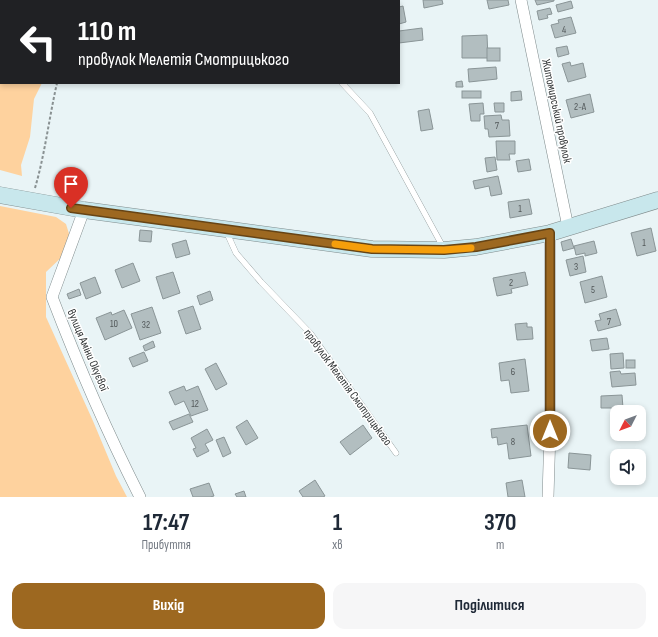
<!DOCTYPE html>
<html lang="uk">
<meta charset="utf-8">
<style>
:root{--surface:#fff;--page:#f6f6f7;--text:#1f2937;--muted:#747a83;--accent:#9d6820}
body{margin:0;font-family:"Sofia Sans Condensed",sans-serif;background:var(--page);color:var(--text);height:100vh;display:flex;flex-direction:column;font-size:15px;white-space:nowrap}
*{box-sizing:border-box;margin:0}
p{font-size:13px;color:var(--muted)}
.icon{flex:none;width:22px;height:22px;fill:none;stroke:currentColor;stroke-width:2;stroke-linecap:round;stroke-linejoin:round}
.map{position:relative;height:497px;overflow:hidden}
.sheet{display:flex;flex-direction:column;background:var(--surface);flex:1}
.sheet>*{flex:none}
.guide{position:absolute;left:0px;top:0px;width:400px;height:84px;box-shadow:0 2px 6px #0003;background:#202124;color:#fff;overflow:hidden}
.needle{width:26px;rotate:228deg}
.controls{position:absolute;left:610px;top:405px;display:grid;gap:8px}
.controls a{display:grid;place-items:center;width:36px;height:36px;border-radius:8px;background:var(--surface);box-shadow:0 2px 6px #0003;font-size:20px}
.pin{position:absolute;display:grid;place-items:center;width:34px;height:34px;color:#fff;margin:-41px -17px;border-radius:50% 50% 50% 0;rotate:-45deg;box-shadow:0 0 4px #0007}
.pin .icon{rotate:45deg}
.me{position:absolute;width:44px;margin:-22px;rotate:0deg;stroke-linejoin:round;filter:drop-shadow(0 0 3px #0008)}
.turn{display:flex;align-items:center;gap:14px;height:84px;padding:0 12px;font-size:18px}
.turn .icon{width:52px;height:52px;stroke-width:2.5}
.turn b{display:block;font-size:28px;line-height:34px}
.eta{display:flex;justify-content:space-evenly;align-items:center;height:68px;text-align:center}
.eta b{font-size:24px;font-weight:700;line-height:28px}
.cta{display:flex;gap:8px;margin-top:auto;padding:8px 12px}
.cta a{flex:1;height:46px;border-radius:12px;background:var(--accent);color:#fff;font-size:16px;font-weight:700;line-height:46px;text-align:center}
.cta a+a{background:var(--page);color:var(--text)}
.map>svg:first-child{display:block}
.green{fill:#fed29e}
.building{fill:#b2bec0;stroke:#8a9597}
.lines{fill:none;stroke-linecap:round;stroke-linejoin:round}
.lane-casing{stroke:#818c8d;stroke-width:6}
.street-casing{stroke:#818c8d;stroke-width:12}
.secondary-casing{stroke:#818c8d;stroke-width:17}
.path{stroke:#899192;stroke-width:2;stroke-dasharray:3 2;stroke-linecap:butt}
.lane{stroke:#fff;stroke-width:5.5}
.street{stroke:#fff;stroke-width:11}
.secondary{stroke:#c8e7ec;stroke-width:16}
.route-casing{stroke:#664415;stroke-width:10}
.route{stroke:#9d6820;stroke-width:7}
.slow{stroke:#f59e0b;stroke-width:7}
.labels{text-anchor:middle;stroke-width:3;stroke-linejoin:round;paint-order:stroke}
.number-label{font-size:10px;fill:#515758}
.street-label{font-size:12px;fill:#313536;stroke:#fff}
</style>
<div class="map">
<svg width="658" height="497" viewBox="0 0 658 497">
<rect width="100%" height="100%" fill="#e9f4f6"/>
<g class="green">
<polygon points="0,0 258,0 258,1 1,1 1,83 42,83 34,99 30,137 21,165 22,176 0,170"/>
<polygon points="0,206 56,217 66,224 70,237 68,251 46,272 46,317 93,421 116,476 127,497 0,497"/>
</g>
<g class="building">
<polygon points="423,0 442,0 443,4 424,8"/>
<polygon points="487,0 508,0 509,5 489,9"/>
<polygon points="535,0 554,0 554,1 537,5"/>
<polygon points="571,1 573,8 558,12 556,5"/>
<polygon points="403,6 406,22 399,24 399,7"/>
<polygon points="550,8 552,14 547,15 548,18 539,20 537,11"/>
<polygon points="571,17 576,33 555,38 551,25 559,23 558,20"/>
<polygon points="422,28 423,40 399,43 399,31"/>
<polygon points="487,35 488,58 462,58 462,36"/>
<polygon points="567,46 569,54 558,57 556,48"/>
<rect x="487" y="48" width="13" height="13"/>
<polygon points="570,62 571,66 583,63 586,77 568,82 562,64"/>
<polygon points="496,67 497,79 469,82 468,69"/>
<polygon points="462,81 463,87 456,87 456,82"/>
<rect x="462" y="91" width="19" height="7"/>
<polygon points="521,91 522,100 511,101 511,92"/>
<polygon points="590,94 594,112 571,118 566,100"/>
<polygon points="483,103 484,114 480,114 480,121 471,121 469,104"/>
<polygon points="494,103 504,103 504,112 495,112"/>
<polygon points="429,109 433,129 421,131 418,111"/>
<polygon points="501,115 502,120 509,120 510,136 489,137 488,129 485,129 484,116"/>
<polygon points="496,141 515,141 515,154 509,154 510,160 497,160"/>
<polygon points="495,157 497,170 487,172 485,158"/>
<polygon points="529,159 531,170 518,172 516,161"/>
<polygon points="498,176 502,194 491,196 489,186 475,189 473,181"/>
<polygon points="529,199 532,214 510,218 508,202"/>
<polygon points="651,228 656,251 637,256 631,233"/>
<polygon points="140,230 152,231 151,242 139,241"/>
<polygon points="571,239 574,248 563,251 561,242"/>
<polygon points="186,240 190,254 176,258 172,244"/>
<polygon points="594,241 597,253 585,256 585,253 576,255 574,246"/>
<polygon points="583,256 586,272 570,276 566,260"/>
<polygon points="133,263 140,281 122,288 115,270"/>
<polygon points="173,272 180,293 163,299 156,277"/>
<polygon points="525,272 528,285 511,289 512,293 497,296 493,278"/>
<polygon points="602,276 607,297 585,303 580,282"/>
<polygon points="95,277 101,293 86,299 80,283"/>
<polygon points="79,289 81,295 69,299 67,294"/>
<polygon points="210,291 213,300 200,305 197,296"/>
<polygon points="193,306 201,329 186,334 178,311"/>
<polygon points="152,307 161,333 140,340 131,314"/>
<polygon points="616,309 621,325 598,331 595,321 601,320 599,314"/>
<polygon points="124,310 132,328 105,340 96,318 111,312 112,315"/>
<polygon points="527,323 527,327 532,327 533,339 517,340 515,324"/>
<polygon points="607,338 609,349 592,351 590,340"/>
<polygon points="153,341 155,347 145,351 143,346"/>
<polygon points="144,352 148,361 133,367 129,358"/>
<polygon points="623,353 624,368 611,369 610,354"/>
<polygon points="525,359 529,391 511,393 509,380 501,381 499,363"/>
<rect x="626" y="360" width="9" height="8"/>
<polygon points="216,363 227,384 216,390 205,369"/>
<polygon points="620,371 621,374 635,373 636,385 612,387 610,372"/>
<polygon points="184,386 186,391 198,386 208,410 191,416 184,401 175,405 169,392"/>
<polygon points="622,395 623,408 601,408 601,396"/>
<polygon points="189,414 193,422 173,430 169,422"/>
<polygon points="247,420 258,438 246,445 236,427"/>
<polygon points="363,425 372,438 350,455 340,442"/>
<polygon points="527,425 531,456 509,459 507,443 498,445 497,437 492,438 491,429"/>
<polygon points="207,429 213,440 205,444 209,451 197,457 193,449 196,448 191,438"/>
<polygon points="224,437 231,453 223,457 216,440"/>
<polygon points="569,453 591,455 590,470 568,468"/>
<polygon points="315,480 325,496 323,497 303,497 299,491"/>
<polygon points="522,480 525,497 508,497 506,483"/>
<polygon points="209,483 214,496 210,497 193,497 190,489"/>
<polygon points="244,491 246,497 237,497 235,494"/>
</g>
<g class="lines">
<defs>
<g id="lane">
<polyline points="299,0 299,1"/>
<polyline points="342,83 370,113 443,247"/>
<polyline points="226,231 236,253 261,282 311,334 396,453"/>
</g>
<g id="street">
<polyline points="521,0 568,227"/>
<path d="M84 210 52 297C78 365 107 432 140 497"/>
<polyline points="548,497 550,431 550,233"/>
</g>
<polyline id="secondary" points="0,195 84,210 372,249 444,250 476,247 550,233 658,200"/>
</defs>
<use href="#lane" class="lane-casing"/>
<use href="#street" class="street-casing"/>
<use href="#secondary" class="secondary-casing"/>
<path class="path" d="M35 188C45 154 49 118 57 83"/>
<use href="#lane" class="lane"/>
<use href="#street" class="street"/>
<use href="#secondary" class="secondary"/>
</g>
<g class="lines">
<defs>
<polyline id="route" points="71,208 372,249 444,250 476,247 550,233 550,431"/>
</defs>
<use href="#route" class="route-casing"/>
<use href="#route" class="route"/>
<polyline class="slow" points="335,244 372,249 444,250 471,248"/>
</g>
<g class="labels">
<g class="number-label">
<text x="564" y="33">4</text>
<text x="580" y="110">2-А</text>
<text x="497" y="129">7</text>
<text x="520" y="212">1</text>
<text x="644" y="246">1</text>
<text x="576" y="270">3</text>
<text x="511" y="286">2</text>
<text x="593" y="293">5</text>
<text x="609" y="325">7</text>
<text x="114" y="327">10</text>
<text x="146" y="328">32</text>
<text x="513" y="375">6</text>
<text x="195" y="407">12</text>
<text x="513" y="445">8</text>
</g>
<g class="street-label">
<text transform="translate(557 111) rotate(78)" y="4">Житомирський провулок</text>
<text transform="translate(88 350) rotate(67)" y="4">вулиця Аміни Окуєвої</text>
<text transform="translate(348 387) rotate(54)" y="4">провулок Мелетія Смотрицького</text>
</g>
</g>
</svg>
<div class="controls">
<a><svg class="needle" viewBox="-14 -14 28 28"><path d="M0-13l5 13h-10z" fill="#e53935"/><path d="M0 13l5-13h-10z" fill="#747a83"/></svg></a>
<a><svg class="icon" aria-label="sound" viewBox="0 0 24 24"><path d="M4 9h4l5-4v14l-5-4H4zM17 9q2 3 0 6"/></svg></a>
</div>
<div class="pin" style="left:71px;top:208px;background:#d93025"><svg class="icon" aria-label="arrive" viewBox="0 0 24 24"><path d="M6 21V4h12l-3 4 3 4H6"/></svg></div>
<svg class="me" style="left:550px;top:431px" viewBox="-20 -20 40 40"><circle r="17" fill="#9d6820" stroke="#fff" stroke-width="3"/><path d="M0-11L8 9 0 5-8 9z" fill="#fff"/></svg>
<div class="guide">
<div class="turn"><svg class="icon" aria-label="left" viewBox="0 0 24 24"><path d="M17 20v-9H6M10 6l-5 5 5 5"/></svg><div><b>110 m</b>провулок Мелетія Смотрицького</div></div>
</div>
</div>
<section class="sheet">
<div class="eta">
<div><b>17:47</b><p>Прибуття</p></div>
<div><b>1</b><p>хв</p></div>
<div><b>370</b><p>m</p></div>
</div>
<div class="cta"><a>Вихід</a><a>Поділитися</a></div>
</section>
